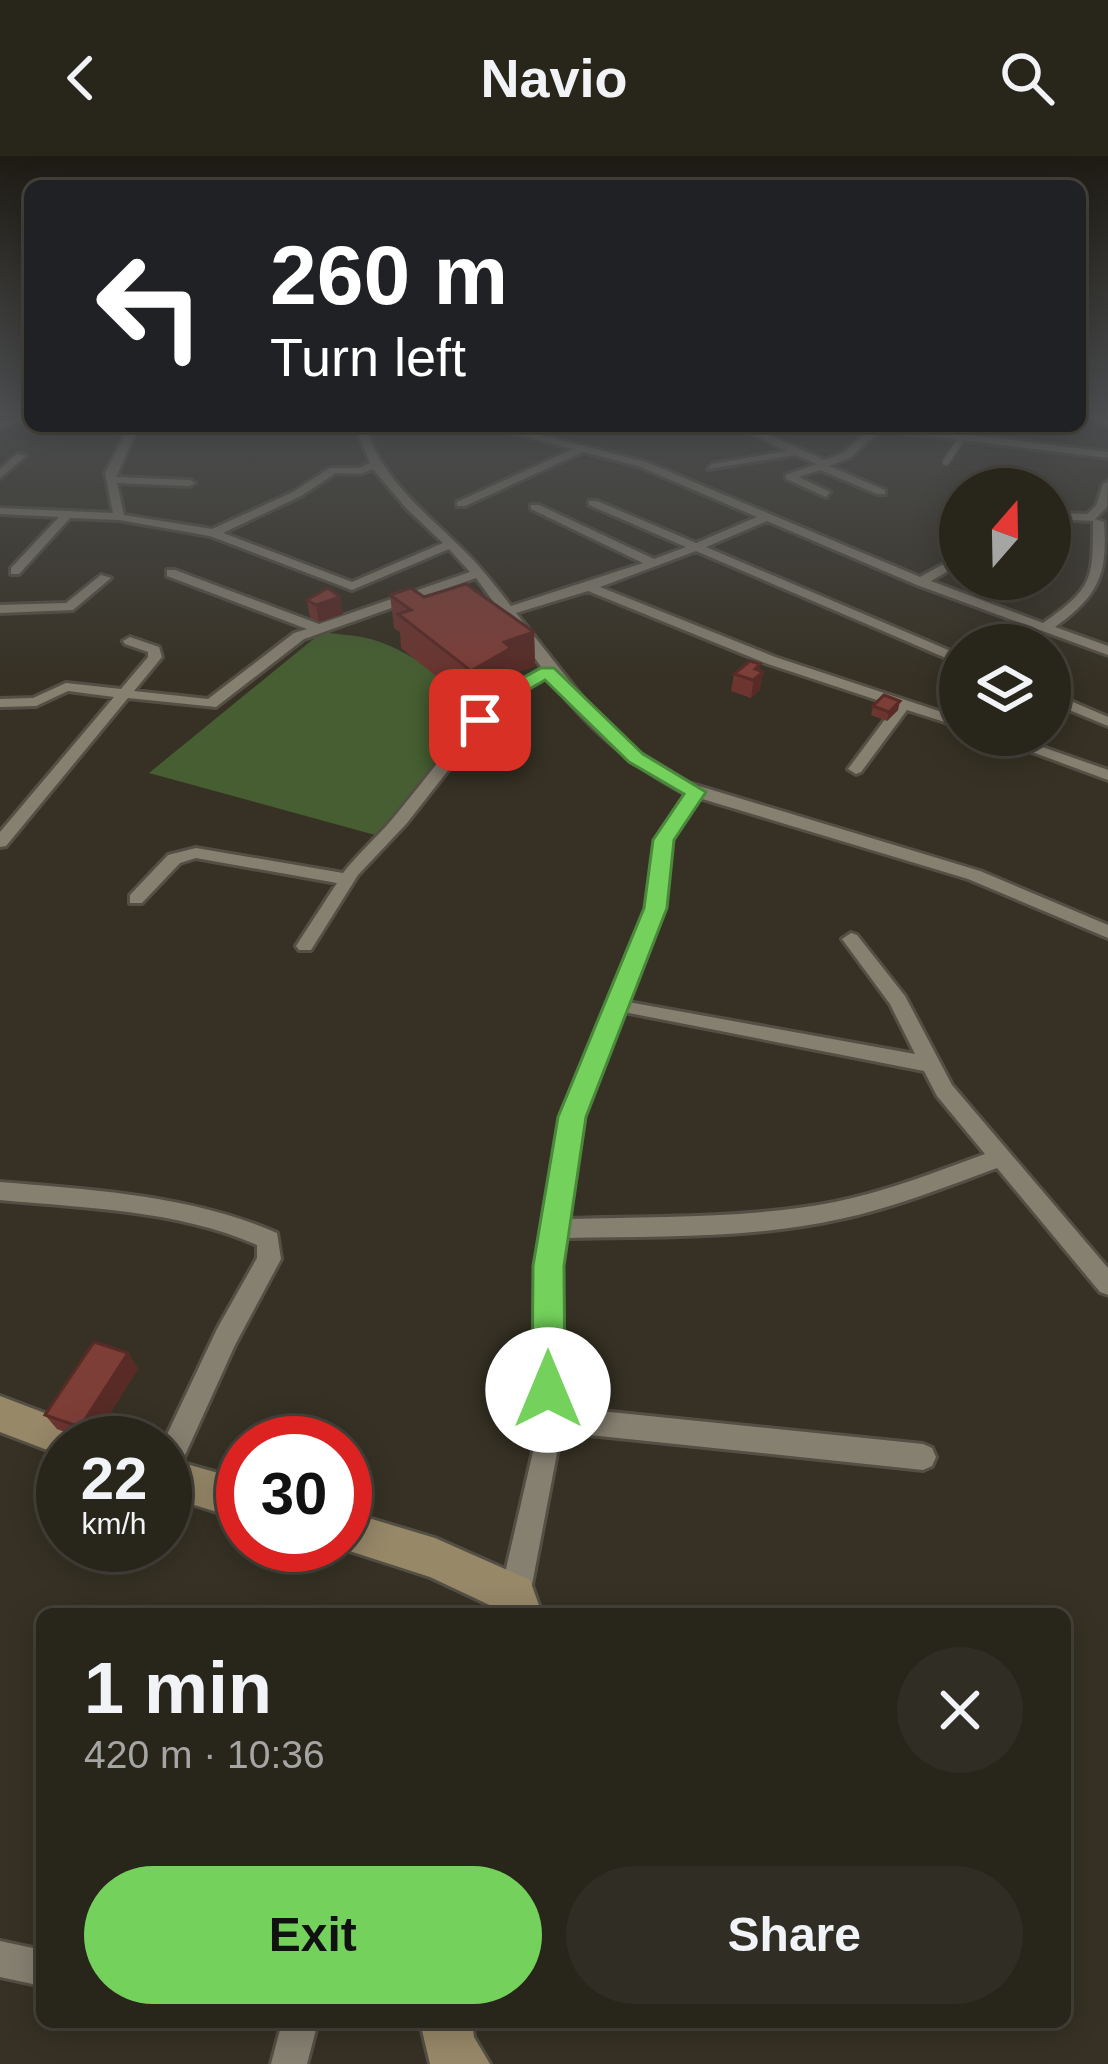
<!DOCTYPE html>
<meta charset="utf-8">
<style>
:root{--surface:#28251b;--page:#302d24;--text:#f1f3f6;--muted:#a5a5a3;--line:#44423a;--accent:#74d25c}
body{margin:0;font-family:Helvetica,sans-serif;background:var(--page);color:var(--text);height:100vh;display:flex;flex-direction:column;font-size:45px;white-space:nowrap}
*{box-sizing:border-box;margin:0}
p{font-size:39px;color:var(--muted)}
.icon{flex:none;width:66px;height:66px;fill:none;stroke:currentColor;stroke-width:2;stroke-linecap:round;stroke-linejoin:round}
.map{position:relative;flex:1;overflow:hidden}
.panel{position:absolute;left:36px;top:1452px;width:1035px;height:420px;display:flex;flex-direction:column;background:var(--surface);border-radius:18px;box-shadow:0 6px 30px #0003,0 0 0 3px var(--line)}
.panel>*{flex:none}
.top-card{position:absolute;left:24px;top:24px;width:1062px;height:252px;border-radius:18px;box-shadow:0 6px 30px #0003,0 0 0 3px var(--line);background:#202124;color:#fff;overflow:hidden}
.needle{width:78px;rotate:20deg}
.fabs{position:absolute;left:939px;top:312px;display:grid;gap:24px}
.fabs a{display:grid;place-items:center;width:132px;height:132px;border-radius:50%;background:var(--surface);box-shadow:0 6px 30px #0003,0 0 0 3px var(--line);font-size:60px}
.speed{position:absolute;left:36px;top:1260px;display:flex;gap:24px;font-size:60px;font-weight:700;text-align:center}
.speed>*{display:grid;place-content:center;width:156px;height:156px;border-radius:50%;background:var(--surface);box-shadow:0 6px 30px #0003,0 0 0 3px var(--line);line-height:1}
.speed small{font-size:30px;font-weight:400}
.speed .limit{border:18px solid #d22;background:#fff;color:#111}
.pin{position:absolute;display:grid;place-items:center;width:102px;height:102px;color:#fff;margin:-51px;border-radius:24px;box-shadow:0 6px 18px #0006}
.me{position:absolute;width:132px;margin:-66px;rotate:0deg;stroke-linejoin:round;filter:drop-shadow(0 0 9px #0008)}
.turn{display:flex;align-items:center;gap:42px;height:252px;padding:0 48px;font-size:54px}
.turn .icon{width:156px;height:156px;stroke-width:2.5}
.turn b{display:block;font-size:84px;line-height:102px}
.round{display:grid;place-items:center;flex:none;width:126px;height:126px;border-radius:63px;background:var(--page)}
.headline{display:flex;align-items:center;justify-content:space-between;height:204px;padding:0 48px}
h1{font-size:72px;font-weight:800;line-height:90px}
.cta{display:flex;gap:24px;margin-top:auto;padding:24px 48px}
.cta a{flex:1;height:138px;border-radius:72px;background:var(--accent);color:#111;font-size:48px;font-weight:800;line-height:138px;text-align:center}
.cta a+a{background:var(--page);color:var(--text)}
header{display:flex;justify-content:space-between;align-items:center;height:156px;padding:0 48px;background:var(--surface);font-size:54px;font-weight:800}
.map>svg:first-child{display:block}
.green{fill:#465e31}
.lines{fill:none;stroke-linecap:round;stroke-linejoin:round}
.lane-casing{stroke:#534f44;stroke-width:9}
.street-casing{stroke:#534f44;stroke-width:6}
.secondary-casing{stroke:#534f44;stroke-width:6}
.lane{stroke:#868071;stroke-width:6}
.street{fill:#868071;fill-rule:evenodd}
.secondary{fill:#978868;fill-rule:evenodd}
.wall{fill:#6c3530}
.shaded-wall{fill:#582b27}
.building{fill:#7e3e38;stroke:#582b27;stroke-width:3}
.route{fill:#74d25c;stroke:#4b883c;stroke-width:3}
</style>
<header><svg class="icon" aria-label="back" viewBox="0 0 24 24"><path d="M15 5l-7 7 7 7"/></svg>Navio<svg class="icon" aria-label="search" viewBox="0 0 24 24"><circle cx="10" cy="10" r="6"/><path d="M15 15l6 6"/></svg></header>
<div class="map">
<svg width="1108" height="1908" viewBox="0 0 1108 1908">
<rect width="100%" height="100%" fill="#363124"/>
<path class="green" d="M322 476C340 479 363 479 380 486 414 498 464 532 480 564L386 682 149 617Z"/>
<g class="lines">
<defs>
<polyline id="lane" points="946,306 963,280"/>
<g id="street">
<polygon points="25,258 30,258 30,262 0,273 0,267"/>
<polygon points="1082,258 1094,258 1108,264 1108,270"/>
<path d="M129 270H139L116 321 190 324 195 327 190 330 117 327 124 359 212 373 293 336 330 312H359L370 307 355 270H365C381 320 418 350 455 386 476 405 494 428 511 450L643 407 531 353V349H539L654 403 686 391 589 349V345H597L696 387 757 361 638 310 583 296 465 350H457V346L573 293 488 270H505L646 306 920 421 960 399V408L931 425 1043 467C1094 432 1093 422 1093 365L1050 363V357L1087 358 1096 350 1103 328 1108 325 1107 351 1095 363 1104 366C1108 419 1098 440 1055 471L1108 490V499L917 429 767 365 706 391 960 499V508L696 395 600 431 775 501 960 562V571L907 554 861 616 856 618 848 613 895 550 765 507 588 435 516 457 597 560 636 595 689 627 980 715 1108 769V782L968 723 699 642 671 684 665 752 628 846 915 898 890 848 842 783 851 777 857 779 905 840 952 929 1108 1112V1139L1100 1136 997 1012C945 1031 893 1052 840 1063 750 1083 656 1080 565 1082L561 1110V1251L923 1288 932 1292 936 1301 932 1310 923 1314 561 1276 530 1439 525 1449 515 1454 505 1449 500 1439 535 1287 537 1110 541 1073 561 961 647 752 655 684 686 638C630 609 586 571 548 520L519 537 485 567 407 667 358 719 311 794H299L296 790 337 727 196 702 180 707 142 747H130V739L168 699 196 692 343 717C360 695 382 677 399 655 446 598 476 550 542 512L476 422 304 483 216 551 128 542 6 690 0 691V676L114 541 68 535 36 550 0 551V543L33 542 66 527 121 533 148 501V496L125 488 123 485 130 481 159 491 162 501 134 535 208 543 294 477 307 473 167 420V414H175L319 468 470 416 449 393 352 434 210 380 119 364 70 362 19 418H11V412L59 361 0 358V352L113 357 105 317ZM373 313 406 352 443 387 352 426 223 377 301 340 336 317 361 318ZM624 856 924 915 937 940 985 998C936 1016 887 1035 835 1046 748 1063 657 1060 568 1063L583 961Z"/>
<polygon points="735,270 748,270 825,304 843,297 871,272 869,270 898,270 1108,296 1108,302 881,274 851,301 829,310 885,334 885,338 877,338 820,314 799,321 830,336 826,341 786,323 786,319 816,308 796,299 708,313 712,308 787,295"/>
<polygon points="17,298 26,300 0,322 0,313"/>
<polygon points="101,419 111,422 73,454 0,457 0,449 66,447"/>
<polygon points="1050,540 1059,540 1108,561 1108,570 1050,546"/>
<polygon points="1008,579 1108,614 1108,624 1005,586 1003,583"/>
<path d="M0 1026C94 1034 190 1039 277 1077L281 1103 235 1189 175 1321 165 1325 163 1287 217 1173 257 1102V1089C178 1054 85 1052 0 1044Z"/>
<polygon points="0,1785 42,1794 42,1830 0,1821"/>
<polygon points="282,1866 318,1866 307,1908 271,1908"/>
</g>
<g id="secondary">
<polygon points="0,1240 89,1274 95,1287 63,1287 63,1300 0,1276"/>
<polygon points="165,1302 243,1324 243,1364 165,1340"/>
<polygon points="345,1355 435,1382 530,1424 542,1458 500,1458 498,1453 430,1421 331,1389 345,1389"/>
<polygon points="420,1866 472,1866 474,1881 490,1908 430,1908"/>
</g>
</defs>
<use href="#lane" class="lane-casing"/>
<use href="#street" class="street-casing"/>
<use href="#secondary" class="secondary-casing"/>
<use href="#lane" class="lane"/>
<use href="#street" class="street"/>
<use href="#secondary" class="secondary"/>
</g>
<g class="wall">
<polygon points="390,439 424,441 534,476 535,510 512,518 513,526 473,550 401,492 400,476 394,472"/>
<polygon points="307,444 343,458 319,466 310,461"/>
<polygon points="759,515 760,534 751,542 731,535 734,518"/>
<polygon points="873,550 898,554 887,565 871,559"/>
<polygon points="128,1197 138,1213 92,1286 57,1273 45,1259"/>
</g>
<g class="shaded-wall">
<polygon points="340,441 343,458 319,466 316,449"/>
<polygon points="534,476 535,510 512,518 513,526 473,550 471,515 504,486"/>
<polygon points="760,508 759,520 763,516 760,534 751,542 755,513"/>
<polygon points="900,545 898,554 887,565 889,556"/>
<polygon points="128,1197 138,1213 92,1286 80,1271"/>
</g>
<g class="building">
<polygon points="466,428 534,476 504,486 511,492 471,515 398,458 411,454 390,439 411,432 424,441"/>
<polygon points="328,432 340,441 316,449 307,444"/>
<polygon points="750,505 760,508 755,513 763,516 753,524 734,518"/>
<polygon points="884,539 900,545 889,556 873,550"/>
<polygon points="94,1186 128,1197 80,1271 45,1259"/>
</g>
<linearGradient id="sky" x2="0" y2="1"><stop stop-color="#1e1b14"/><stop offset="0.49" stop-color="#4c4e50"/><stop offset="1" stop-color="#4c4e50" stop-opacity="0"/></linearGradient>
<rect width="1108" height="525" fill="url(#sky)"/>
<polygon class="route" points="541,512 554,512 643,598 706,636 674,684 667,752 586,961 564,1110 565,1234 560,1245 548,1249 537,1245 532,1234 533,1110 558,961 644,752 653,684 684,638 629,606 545,524 521,538 487,568 474,568 474,560 508,530"/>
</svg>
<div class="fabs">
<a><svg class="needle" viewBox="-14 -14 28 28"><path d="M0-13l5 13h-10z" fill="#e53935"/><path d="M0 13l5-13h-10z" fill="#a5a5a3"/></svg></a>
<a><svg class="icon" aria-label="layers" viewBox="0 0 24 24"><path d="M12 4l9 5-9 5-9-5zM3 14l9 5 9-5"/></svg></a>
</div>
<div class="speed"><div>22<small>km/h</small></div><div class="limit">30</div></div>
<div class="pin" style="left:480px;top:564px;background:#d93025"><svg class="icon" aria-label="arrive" viewBox="0 0 24 24"><path d="M6 21V4h12l-3 4 3 4H6"/></svg></div>
<svg class="me" style="left:548px;top:1234px" viewBox="-20 -20 40 40"><circle r="19" fill="#fff"/><path d="M0-13L10 11 0 6-10 11z" fill="#74d25c"/></svg>
<div class="top-card">
<div class="turn"><svg class="icon" aria-label="left" viewBox="0 0 24 24"><path d="M17 20v-9H6M10 6l-5 5 5 5"/></svg><div><b>260 m</b>Turn left</div></div>
</div>
<section class="panel">
<div class="headline"><div><h1>1 min</h1><p>420 m · 10:36</p></div><a class="round"><svg class="icon" aria-label="close" viewBox="0 0 24 24"><path d="M6 6l12 12M18 6L6 18"/></svg></a></div>
<div class="cta"><a>Exit</a><a>Share</a></div>
</section>
</div>
